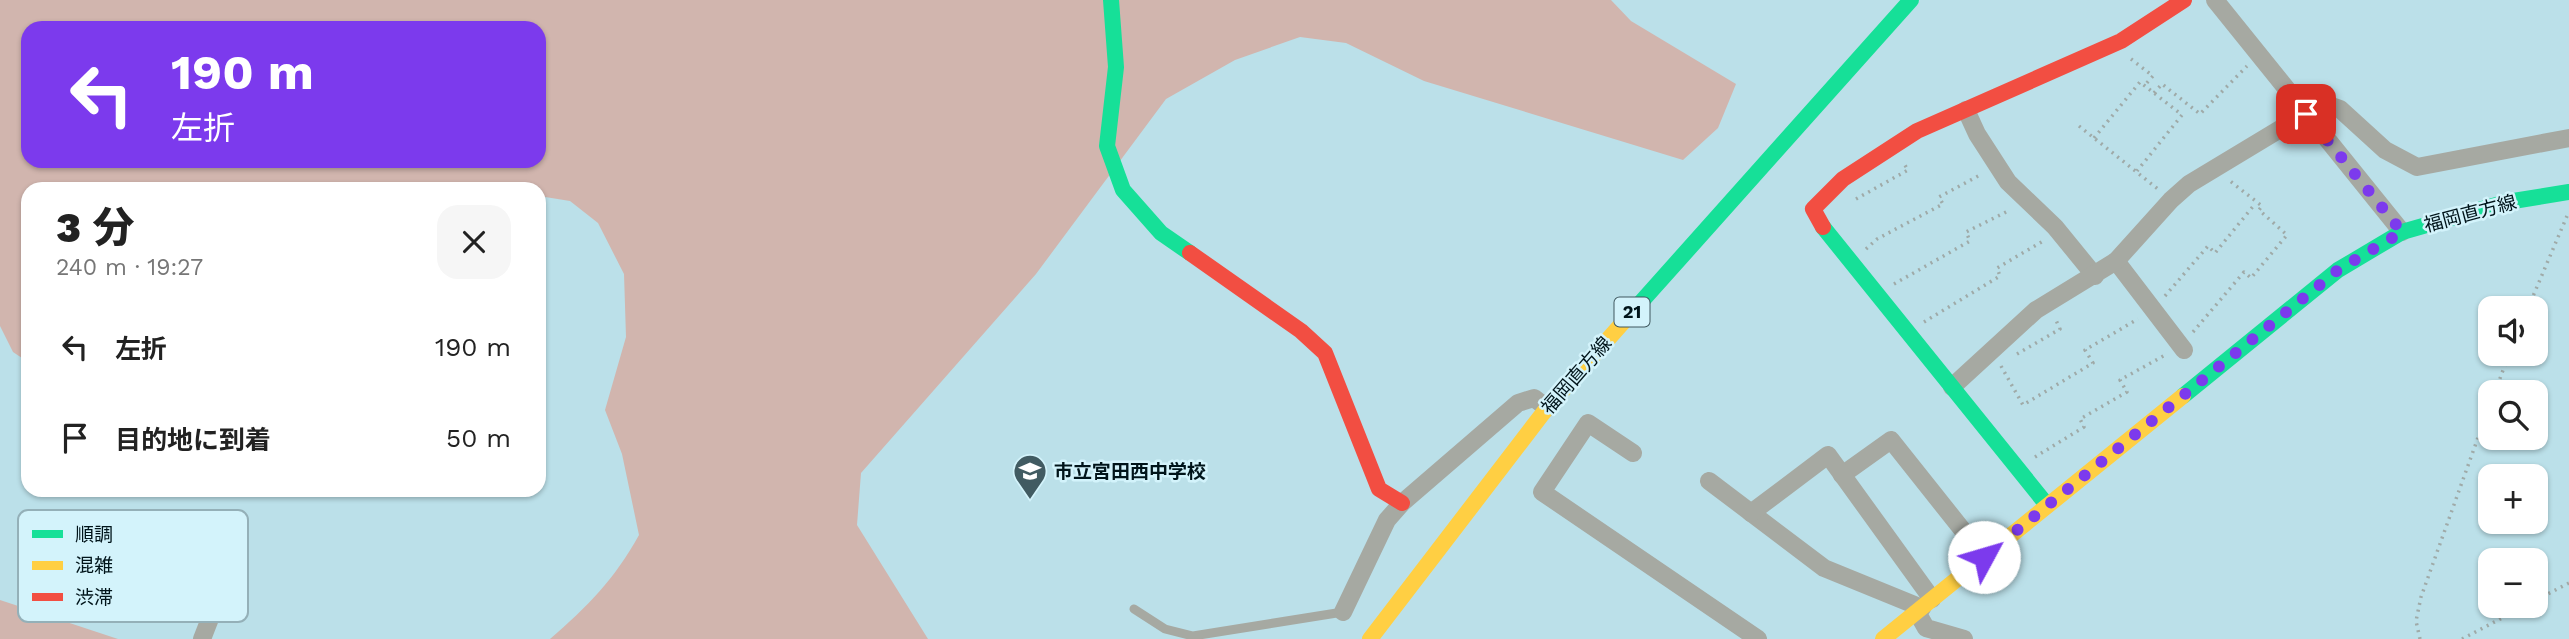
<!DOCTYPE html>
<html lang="ja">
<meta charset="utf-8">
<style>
:root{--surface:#fff;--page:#f6f6f6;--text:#222;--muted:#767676}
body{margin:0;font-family:"Work Sans","Noto Sans JP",sans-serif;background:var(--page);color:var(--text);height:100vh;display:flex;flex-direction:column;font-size:26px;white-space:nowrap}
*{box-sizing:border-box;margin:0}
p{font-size:23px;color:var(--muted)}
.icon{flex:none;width:38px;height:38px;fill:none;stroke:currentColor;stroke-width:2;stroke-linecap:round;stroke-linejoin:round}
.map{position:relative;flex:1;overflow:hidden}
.side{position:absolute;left:21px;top:182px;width:525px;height:315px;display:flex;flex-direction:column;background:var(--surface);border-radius:21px;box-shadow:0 2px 5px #0004}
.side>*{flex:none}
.guide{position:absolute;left:21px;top:21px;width:525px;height:147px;border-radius:21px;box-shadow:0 2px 5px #0004;background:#7c3aed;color:#fff;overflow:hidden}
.tools{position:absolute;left:2478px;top:296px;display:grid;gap:14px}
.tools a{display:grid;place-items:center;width:70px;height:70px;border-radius:14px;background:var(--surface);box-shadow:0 2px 5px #0004;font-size:35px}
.pin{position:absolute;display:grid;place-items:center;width:60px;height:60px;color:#fff;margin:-30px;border-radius:14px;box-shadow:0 4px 10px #0006}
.me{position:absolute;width:77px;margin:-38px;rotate:51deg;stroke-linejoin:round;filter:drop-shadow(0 0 5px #0008)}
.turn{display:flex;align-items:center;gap:24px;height:147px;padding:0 35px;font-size:32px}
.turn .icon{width:91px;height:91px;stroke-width:2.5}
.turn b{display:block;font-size:49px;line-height:60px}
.round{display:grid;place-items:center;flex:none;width:74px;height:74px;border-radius:21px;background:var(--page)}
.headline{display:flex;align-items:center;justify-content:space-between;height:119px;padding:0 35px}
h1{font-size:42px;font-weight:800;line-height:52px}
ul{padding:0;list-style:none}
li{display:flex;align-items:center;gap:21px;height:91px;padding:0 35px}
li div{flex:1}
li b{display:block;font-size:26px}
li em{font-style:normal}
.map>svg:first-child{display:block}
.forest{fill:#d1b5ae;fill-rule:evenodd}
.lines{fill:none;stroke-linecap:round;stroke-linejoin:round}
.path{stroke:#9faaa8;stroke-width:3.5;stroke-dasharray:2 5;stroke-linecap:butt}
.lane{stroke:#a6a9a2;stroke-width:9}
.street{stroke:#a6a9a2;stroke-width:18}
.fast{stroke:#16e098;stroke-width:16}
.slow{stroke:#ffcf43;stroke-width:16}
.jam{stroke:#f24e42;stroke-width:16}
.route{stroke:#7c3aed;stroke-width:12;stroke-dasharray:0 21.6}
.labels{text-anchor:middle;stroke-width:5;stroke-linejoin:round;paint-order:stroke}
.shield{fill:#d3f3fb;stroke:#3f575e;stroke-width:2}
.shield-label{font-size:18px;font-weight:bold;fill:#00141a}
.street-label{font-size:19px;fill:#00141a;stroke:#d3f3fb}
.poi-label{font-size:19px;font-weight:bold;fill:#00141a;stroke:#d3f3fb;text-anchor:start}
.key{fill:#d3f3fb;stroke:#94b0b8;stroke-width:2}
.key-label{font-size:19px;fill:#00141a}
</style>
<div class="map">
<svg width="2569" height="639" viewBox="0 0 2569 639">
<rect width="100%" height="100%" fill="#bbe0e9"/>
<g class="forest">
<path d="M0 0H1611L1631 21 1736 84 1718 128 1683 160 1424 81 1346 43 1300 37 1235 60 1166 99 1036 274 861 473 857 525 928 639H550C588 606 614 580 639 535L622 454 605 410 626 337 624 274 598 223 570 201 539 196V189H28V362L13 352 0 326ZM28 28H539V161H28Z"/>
<polygon points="0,600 118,639 0,639"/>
</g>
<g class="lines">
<g class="path">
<polyline points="2131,59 2153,76 2144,86"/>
<polyline points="2154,93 2162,84 2200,114 2247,66"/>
<polyline points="2079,126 2159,190"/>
<polyline points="2094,138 2140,82 2182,115 2137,171"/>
<polyline points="1856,199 1908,170 1903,162"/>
<polyline points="1866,249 1877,239 1943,204 1939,197 1982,174"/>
<polyline points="1894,284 1970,241 1966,232 2010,210"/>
<polyline points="2165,296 2208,246 2215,253 2255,204"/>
<polyline points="2528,308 2567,216"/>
<polyline points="1924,322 2000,276 1997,268 2045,240"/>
<polyline points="2193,332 2244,272 2251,278 2287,235 2259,210 2262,206 2230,181"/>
<polyline points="2017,354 2060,329 2055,318"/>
<polyline points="2001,366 2023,405 2093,363 2085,350 2138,319"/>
<polyline points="2495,392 2509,354"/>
<polyline points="2035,457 2084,427 2080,419 2127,392 2120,380 2167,354"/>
<polyline points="2536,600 2569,583"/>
<polyline points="2420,639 2416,621 2421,597 2490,404"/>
<polyline points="2462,639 2525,606"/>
</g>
<polyline class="lane" points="1134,609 1165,629 1193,636 1343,612"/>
<g class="street">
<polyline points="2215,0 2402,232"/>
<polyline points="1966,110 1977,134 2008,182 2055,227 2095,276"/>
<polyline points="2116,261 2184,350"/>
<polyline points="1952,387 2036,310 2116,261 2171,200 2189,184 2323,103 2340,109 2385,150 2417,167 2569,138"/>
<polyline points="1633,453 1588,423 1542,492 1758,639"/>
<polyline points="1842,475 1891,440 1984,557"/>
<polyline points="1709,481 1824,568 1922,608"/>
<polyline points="1751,513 1828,455 1932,599"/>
<polyline points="1343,612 1387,520 1402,503 1518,403 1534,398 1547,408"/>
<polyline points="1917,612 1926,628 1964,639"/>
<polyline points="202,639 220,593"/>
</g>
<g class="fast">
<polyline points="1111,0 1116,67 1107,146 1123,190 1161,233 1190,253"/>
<polyline points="1823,227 2047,505"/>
<polyline points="1634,310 1911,0"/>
<polyline points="2183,396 2338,270 2402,232 2507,202 2569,192"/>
</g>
<g class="slow">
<polyline points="1370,639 1547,408 1634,310"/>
<polyline points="1883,639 2183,396"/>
</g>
<g class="jam">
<polyline points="1823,227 1813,209 1843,179 1917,131 2121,41 2184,0"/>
<polyline points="1190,253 1301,331 1325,353 1379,489 1402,503"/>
</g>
</g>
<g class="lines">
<polyline class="route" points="1984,557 2338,270 2402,232 2306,114"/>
</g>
<defs>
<symbol id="school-pin" viewBox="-11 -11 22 30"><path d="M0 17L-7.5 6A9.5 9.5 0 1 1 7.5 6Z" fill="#415b62" stroke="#d3f3fb"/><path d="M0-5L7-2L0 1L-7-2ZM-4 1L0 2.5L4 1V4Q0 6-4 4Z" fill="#fff"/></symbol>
</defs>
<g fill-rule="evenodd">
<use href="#school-pin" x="1011" y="452" width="38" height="52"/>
</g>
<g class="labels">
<rect class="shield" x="1614.5" y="297.5" width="35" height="29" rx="5"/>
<g class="shield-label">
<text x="1632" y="318">21</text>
</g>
<g class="street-label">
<text transform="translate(2470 213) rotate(-15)" y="7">福岡直方線</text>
<text transform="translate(1576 375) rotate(-49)" y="7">福岡直方線</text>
</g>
<g class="poi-label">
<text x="1054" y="478">市立宮田西中学校</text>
</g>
</g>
<rect x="18" y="510" width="230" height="112" rx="10" class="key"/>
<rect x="32" y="530" width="31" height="8" fill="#16e098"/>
<rect x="32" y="561" width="31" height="9" fill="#ffcf43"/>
<rect x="32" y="593" width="31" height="8" fill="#f24e42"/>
<g class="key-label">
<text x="75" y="541">順調</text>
<text x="75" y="572">混雑</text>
<text x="75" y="604">渋滞</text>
</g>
</svg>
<div class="tools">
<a><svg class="icon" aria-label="sound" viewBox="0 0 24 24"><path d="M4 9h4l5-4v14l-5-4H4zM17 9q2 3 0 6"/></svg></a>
<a><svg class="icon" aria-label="search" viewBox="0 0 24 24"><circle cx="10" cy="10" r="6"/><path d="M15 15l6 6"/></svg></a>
<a>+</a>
<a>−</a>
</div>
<div class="pin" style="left:2306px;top:114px;background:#d93025"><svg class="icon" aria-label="arrive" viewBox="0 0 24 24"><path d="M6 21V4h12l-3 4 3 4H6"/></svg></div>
<svg class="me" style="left:1984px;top:557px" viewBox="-20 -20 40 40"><circle r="19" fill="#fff"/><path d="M0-13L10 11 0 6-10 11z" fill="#7c3aed"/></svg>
<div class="guide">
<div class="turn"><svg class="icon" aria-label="left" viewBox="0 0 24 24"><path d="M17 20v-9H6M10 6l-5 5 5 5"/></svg><div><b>190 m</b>左折</div></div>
</div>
<section class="side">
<div class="headline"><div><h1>3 分</h1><p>240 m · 19:27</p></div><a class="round"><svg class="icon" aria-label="close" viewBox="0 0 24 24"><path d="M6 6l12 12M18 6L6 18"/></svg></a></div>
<ul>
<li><svg class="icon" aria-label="left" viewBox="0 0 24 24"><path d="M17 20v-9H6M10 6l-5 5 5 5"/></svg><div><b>左折</b></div><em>190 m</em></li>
<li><svg class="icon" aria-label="arrive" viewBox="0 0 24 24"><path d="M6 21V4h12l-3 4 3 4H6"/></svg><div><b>目的地に到着</b></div><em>50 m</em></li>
</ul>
</section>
</div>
